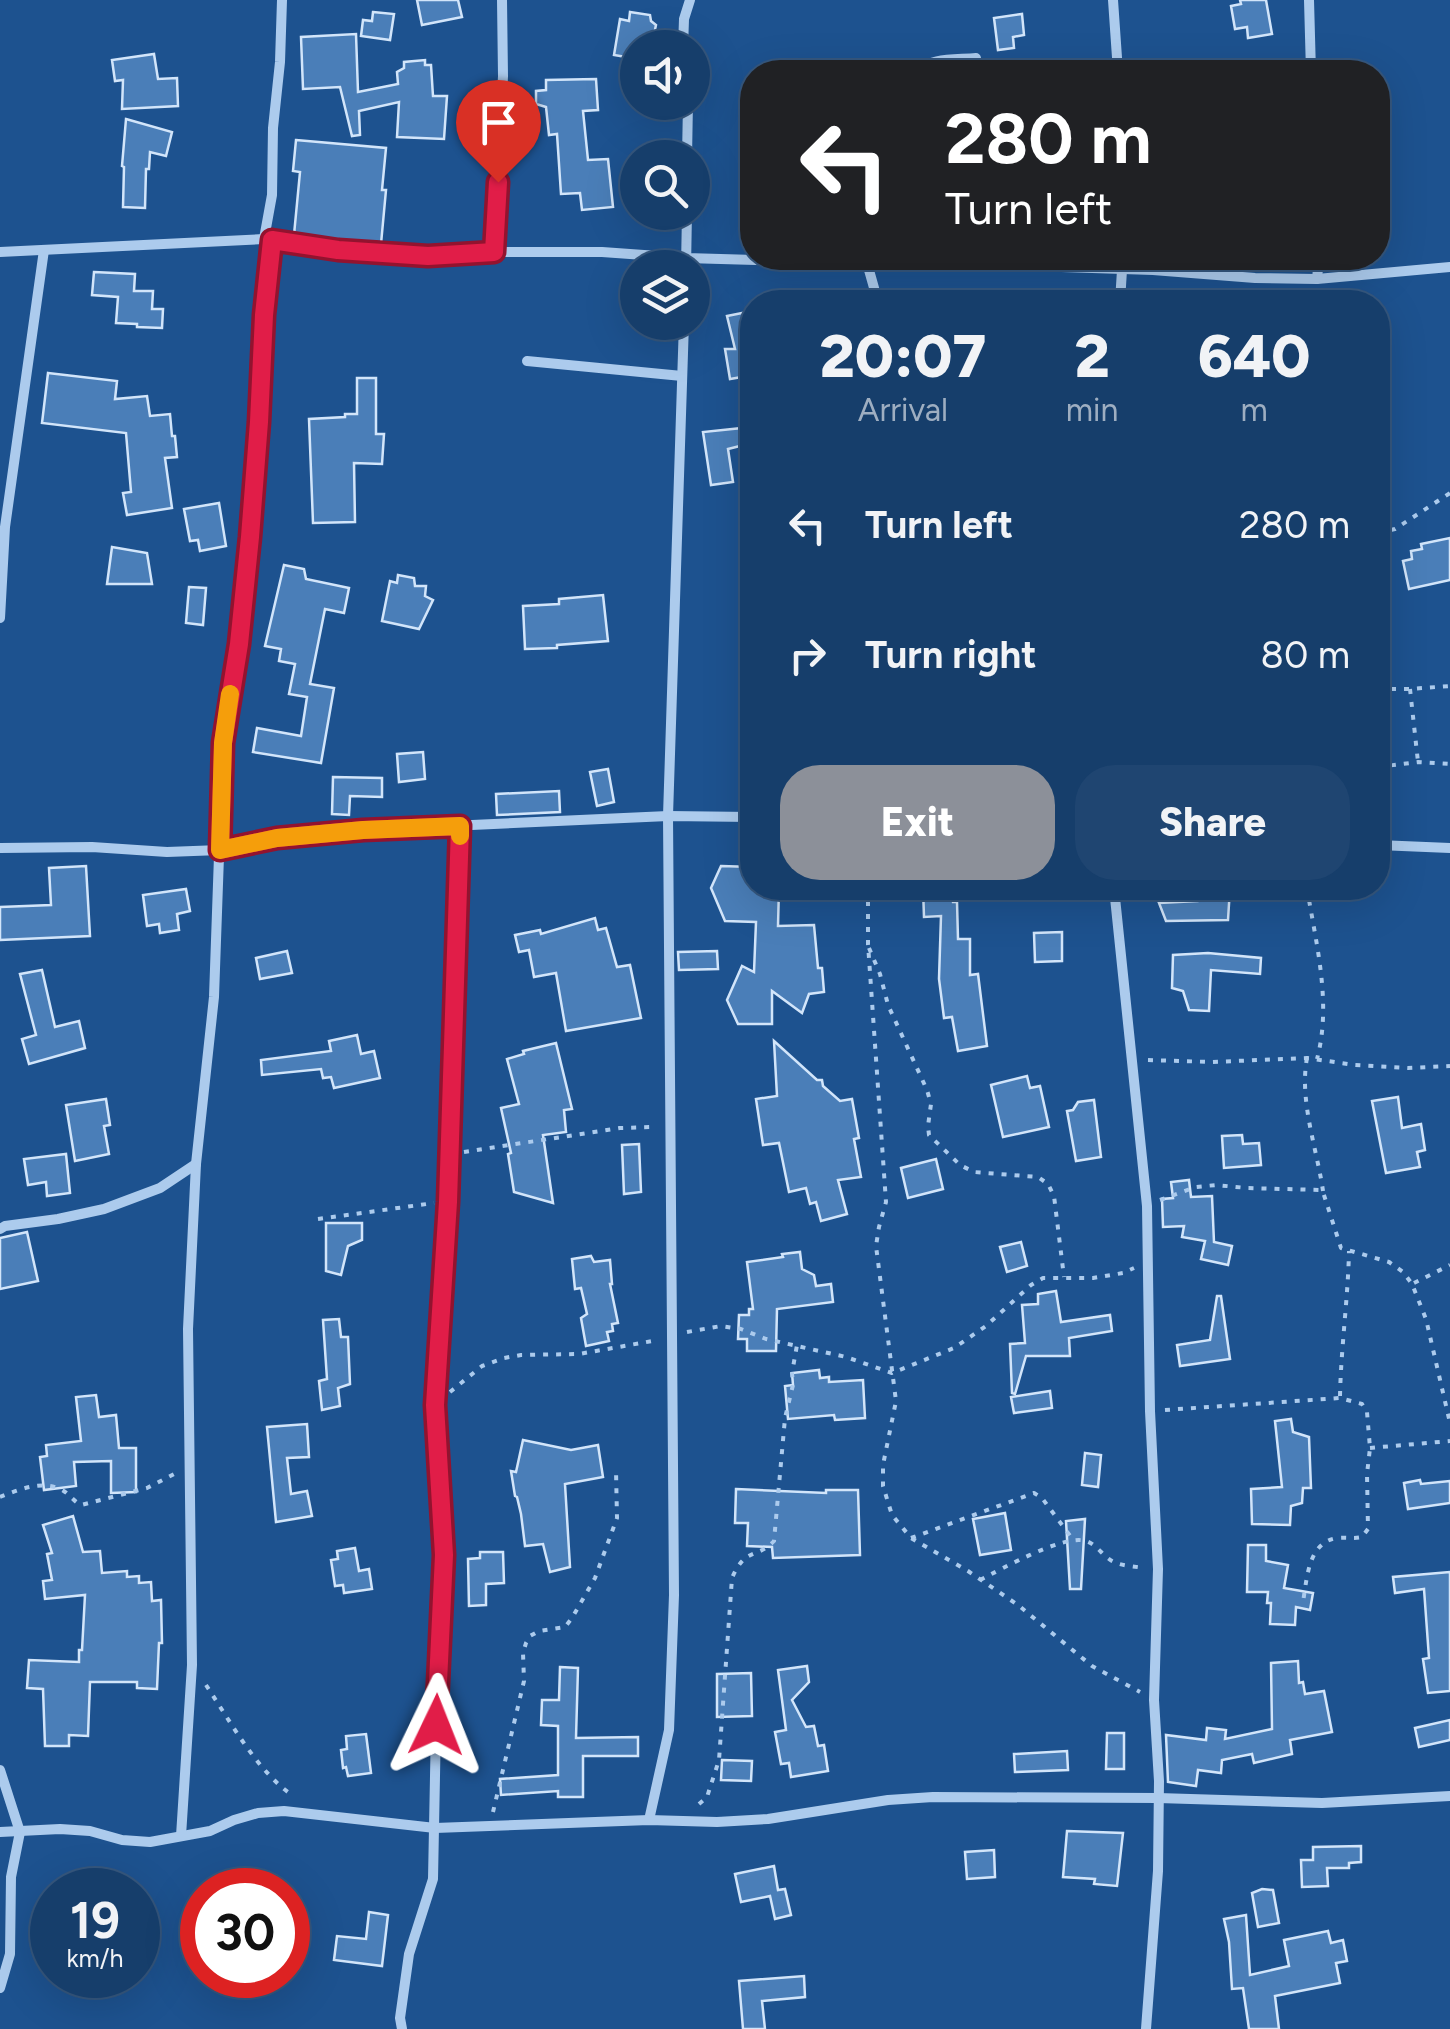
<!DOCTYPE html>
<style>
:root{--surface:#163e6b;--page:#1f4571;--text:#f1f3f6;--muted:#9eaec1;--line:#35577e;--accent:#8c9099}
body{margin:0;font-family:Figtree,sans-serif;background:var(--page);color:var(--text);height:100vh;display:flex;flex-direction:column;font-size:38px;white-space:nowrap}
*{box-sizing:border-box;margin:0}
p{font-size:32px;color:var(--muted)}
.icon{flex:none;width:55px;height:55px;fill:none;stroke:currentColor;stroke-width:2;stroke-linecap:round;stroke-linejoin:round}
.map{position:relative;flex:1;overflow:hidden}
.details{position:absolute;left:740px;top:290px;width:650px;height:610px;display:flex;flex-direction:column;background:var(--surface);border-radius:40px;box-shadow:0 10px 40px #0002,0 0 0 2px var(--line)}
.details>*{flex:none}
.hud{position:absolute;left:740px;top:60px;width:650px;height:210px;border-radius:40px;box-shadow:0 10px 40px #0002,0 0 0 2px var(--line);background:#202124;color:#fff;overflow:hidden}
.fabs{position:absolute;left:620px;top:30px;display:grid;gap:20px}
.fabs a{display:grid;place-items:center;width:90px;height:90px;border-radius:50%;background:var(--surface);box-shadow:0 10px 40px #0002,0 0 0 2px var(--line);font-size:50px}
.speed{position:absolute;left:30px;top:1868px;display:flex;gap:20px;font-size:50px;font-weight:700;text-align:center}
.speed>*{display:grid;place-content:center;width:130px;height:130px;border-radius:50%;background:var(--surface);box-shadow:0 10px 40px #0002,0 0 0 2px var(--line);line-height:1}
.speed small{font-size:25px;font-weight:400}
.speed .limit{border:15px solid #d22;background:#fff;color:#111}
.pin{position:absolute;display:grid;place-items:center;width:85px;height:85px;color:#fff;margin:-102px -42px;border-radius:50% 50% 50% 0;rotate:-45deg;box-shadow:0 0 10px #0007}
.pin .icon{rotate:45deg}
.me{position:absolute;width:110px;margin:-55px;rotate:2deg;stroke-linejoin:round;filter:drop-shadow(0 0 8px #0008)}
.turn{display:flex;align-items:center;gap:35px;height:210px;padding:0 40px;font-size:45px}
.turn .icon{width:130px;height:130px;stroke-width:2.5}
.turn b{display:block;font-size:70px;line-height:85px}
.eta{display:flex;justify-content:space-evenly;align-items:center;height:170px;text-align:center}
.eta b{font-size:60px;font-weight:800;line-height:70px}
.action{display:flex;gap:20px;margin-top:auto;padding:20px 40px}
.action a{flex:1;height:115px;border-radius:40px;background:var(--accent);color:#fff;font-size:40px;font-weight:800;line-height:115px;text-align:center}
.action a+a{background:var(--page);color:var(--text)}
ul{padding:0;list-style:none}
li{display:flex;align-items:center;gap:30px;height:130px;padding:0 40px}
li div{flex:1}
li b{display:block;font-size:38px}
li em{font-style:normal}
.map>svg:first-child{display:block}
.building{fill:#4a7eb8;stroke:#d2e5fa;stroke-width:2.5}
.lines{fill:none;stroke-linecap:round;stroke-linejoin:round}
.path{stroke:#accbed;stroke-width:4;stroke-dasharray:5 8;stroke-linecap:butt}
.minor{stroke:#accbed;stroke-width:10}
.route-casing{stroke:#92132f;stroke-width:25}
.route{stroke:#e11d48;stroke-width:18}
.slow{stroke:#f59e0b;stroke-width:18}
</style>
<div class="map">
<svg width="1450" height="2029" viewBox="0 0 1450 2029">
<rect width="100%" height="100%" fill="#1d528f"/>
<g class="building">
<polygon points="417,0 458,0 462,17 422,25"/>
<polygon points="1240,0 1266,0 1272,34 1248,38 1247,27 1235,29 1231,6 1241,4"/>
<polygon points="373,12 394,14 390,40 361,36 363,20 372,21"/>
<polygon points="630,12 650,15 651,21 656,25 651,48 638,48 638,59 614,55 620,19 629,21"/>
<polygon points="1022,14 1024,35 1013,37 1014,48 998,50 994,18"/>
<polygon points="356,34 358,92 398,84 397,72 404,68 404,62 425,60 425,65 431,65 433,96 447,96 444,139 397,137 399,102 359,111 360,135 352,136 340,87 303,89 301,37"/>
<polygon points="154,54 158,79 177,78 178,106 122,109 123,80 115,81 112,60"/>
<polygon points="596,79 598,110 583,111 588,160 608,159 613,207 582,210 580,193 561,194 557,134 549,135 546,107 536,104 536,91 546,90 546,80"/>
<polygon points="126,119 172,132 166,156 150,152 149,169 146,169 145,208 123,207 124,167 122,166"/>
<polygon points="296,140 386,148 382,190 386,190 381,244 339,241 294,235 300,172 293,171"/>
<polygon points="94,272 135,274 134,291 153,291 152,309 163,309 162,328 137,327 137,324 116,323 118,297 92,295"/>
<polygon points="752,311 752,394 746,395 742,377 730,379 725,349 735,349 727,316"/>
<polygon points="48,373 117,381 115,399 147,396 150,416 170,414 172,436 175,436 177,457 165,458 172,508 127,515 123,493 131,492 126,433 42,423"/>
<polygon points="357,378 376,378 376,434 384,434 382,464 354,463 355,522 313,523 309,419 345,417 345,414 357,414"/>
<polygon points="752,427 752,443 728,449 733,482 711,485 703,432"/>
<polygon points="219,503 226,546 200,551 198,540 190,541 184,509"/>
<polygon points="1450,538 1450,580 1409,589 1403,561 1412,559 1411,551 1422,549 1421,544"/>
<polygon points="112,547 147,553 152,584 107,584"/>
<polygon points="284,565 304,569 306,579 349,588 344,613 325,609 310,684 334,688 321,763 253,752 257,728 301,736 307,697 289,694 295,664 279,661 281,649 265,646"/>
<polygon points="398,575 414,578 415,586 426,586 425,596 433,600 419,629 382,621 390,581 397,583"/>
<polygon points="189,587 206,588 203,625 186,623"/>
<polygon points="603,595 608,641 557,645 557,648 525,649 523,606 559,604 559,599"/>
<polygon points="423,752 425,779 399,782 397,754"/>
<polygon points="608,769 614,802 597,806 590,772"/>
<polygon points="333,777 382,778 382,797 350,796 349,815 332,814"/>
<polygon points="559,791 560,812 497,815 496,794"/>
<polygon points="86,866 90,936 0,940 0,907 51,905 49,868"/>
<polygon points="721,866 752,867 752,888 779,888 778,926 814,925 818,968 822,968 824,992 809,994 802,1013 772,991 772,1024 738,1024 727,1000 742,966 754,972 756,922 725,921 711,888"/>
<polygon points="923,888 951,888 953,902 957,902 958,939 970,939 970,975 978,974 987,1046 958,1051 952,1017 944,1018 939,979 941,916 924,917"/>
<polygon points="1230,888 1228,920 1166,921 1159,903 1198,901"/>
<polygon points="186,889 190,911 177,914 179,930 160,933 159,924 147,926 143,895"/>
<polygon points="595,918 598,930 606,928 617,967 630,965 641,1018 566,1031 556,973 534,977 529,950 519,952 515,935 540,930 541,934"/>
<polygon points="1062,932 1062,961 1035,962 1034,933"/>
<polygon points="287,951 292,973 260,979 256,958"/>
<polygon points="717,951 718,969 679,970 678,952"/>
<polygon points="1208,953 1261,958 1260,974 1211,970 1209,1011 1189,1010 1183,991 1172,988 1173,955"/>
<polygon points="42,970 55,1027 79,1021 85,1048 29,1064 22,1039 36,1035 20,974"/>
<polygon points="357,1035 361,1054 374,1051 380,1078 334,1088 331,1077 323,1078 321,1069 262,1075 261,1060 331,1051 329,1041"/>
<polygon points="774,1041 817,1080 822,1080 823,1086 840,1101 852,1099 859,1138 854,1139 861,1177 838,1180 847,1214 821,1221 816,1202 810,1204 806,1188 789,1192 779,1143 763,1145 756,1099 777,1096"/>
<polygon points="556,1043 572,1109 564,1110 566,1132 543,1135 553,1203 514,1192 508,1154 511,1153 501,1108 519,1104 507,1059 524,1054 523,1051"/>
<polygon points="1027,1076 1030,1088 1040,1086 1049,1127 1003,1137 991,1085"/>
<polygon points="1398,1097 1402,1128 1421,1124 1425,1150 1417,1152 1420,1167 1386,1173 1372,1101"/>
<polygon points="106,1099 110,1125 104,1126 109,1154 75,1161 66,1105"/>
<polygon points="1094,1100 1101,1157 1076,1161 1067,1111 1073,1110 1078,1102"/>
<polygon points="1242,1135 1243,1144 1259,1143 1261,1165 1224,1168 1222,1136"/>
<polygon points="639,1144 641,1192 624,1194 622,1145"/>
<polygon points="66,1154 70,1193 47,1196 46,1182 28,1185 24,1159"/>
<polygon points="936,1159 943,1189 908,1198 901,1168"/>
<polygon points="1189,1180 1191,1197 1212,1196 1214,1242 1232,1246 1228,1265 1201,1259 1205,1241 1182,1237 1184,1226 1163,1227 1162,1199 1173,1198 1171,1182"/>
<polygon points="326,1223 362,1223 362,1240 348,1246 341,1275 326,1271"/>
<polygon points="27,1232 38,1281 0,1289 0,1238"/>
<polygon points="1021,1242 1027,1266 1007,1272 1000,1247"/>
<polygon points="800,1252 802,1269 814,1275 816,1286 831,1284 833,1302 777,1309 776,1351 747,1351 747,1339 738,1339 739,1315 749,1315 749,1309 753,1309 747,1262 783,1257 782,1254"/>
<polygon points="591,1256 594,1262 610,1260 612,1284 610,1284 618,1323 612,1324 613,1331 607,1332 609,1341 586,1346 581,1318 587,1314 581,1288 575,1289 572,1259"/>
<polygon points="1056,1291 1061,1322 1110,1315 1112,1331 1069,1338 1070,1356 1026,1356 1015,1394 1012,1393 1010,1344 1025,1343 1022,1305 1038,1304 1038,1294"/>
<polygon points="1217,1296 1221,1296 1230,1359 1180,1366 1177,1345 1210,1340"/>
<polygon points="339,1319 341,1337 348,1337 350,1384 338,1388 340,1406 322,1410 319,1381 327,1379 323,1320"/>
<polygon points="819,1370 820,1378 829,1377 829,1382 863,1380 865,1418 835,1420 834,1415 788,1419 785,1386 793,1385 792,1373"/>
<polygon points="1050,1391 1052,1408 1014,1413 1011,1397"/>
<polygon points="96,1395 99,1417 116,1415 119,1448 136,1448 136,1492 111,1493 111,1461 74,1462 76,1486 44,1490 40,1457 47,1456 46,1445 81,1441 76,1397"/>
<polygon points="1291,1419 1293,1432 1309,1437 1311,1488 1303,1488 1302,1503 1291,1506 1290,1525 1252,1524 1251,1489 1282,1487 1275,1421"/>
<polygon points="307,1424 309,1457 287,1458 291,1494 307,1491 312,1516 276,1522 267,1427"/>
<polygon points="523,1440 571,1450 598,1445 603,1477 565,1484 570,1567 550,1572 543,1544 525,1546 521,1514 517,1497 515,1496 511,1471 516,1472"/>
<polygon points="1085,1453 1101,1455 1098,1487 1082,1485"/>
<polygon points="1420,1480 1421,1484 1450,1481 1450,1503 1408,1509 1404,1483"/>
<polygon points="736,1489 826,1493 826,1490 858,1490 860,1555 773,1558 772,1547 747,1546 748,1523 735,1523"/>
<polygon points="1005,1513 1011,1550 980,1555 973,1519"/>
<polygon points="73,1516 83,1552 100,1551 102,1573 127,1571 127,1577 139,1576 139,1583 151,1582 152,1601 161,1600 162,1643 159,1643 157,1689 137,1688 137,1682 90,1682 88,1736 69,1735 69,1746 45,1746 43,1689 27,1688 29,1660 79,1662 79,1650 82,1650 85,1595 45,1599 43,1581 52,1580 47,1554 52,1553 43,1525"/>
<polygon points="1085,1519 1081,1589 1070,1589 1066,1521"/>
<polygon points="1248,1545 1266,1545 1266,1561 1288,1565 1284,1588 1313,1593 1310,1610 1296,1607 1295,1625 1270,1624 1271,1603 1267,1603 1268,1592 1247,1592"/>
<polygon points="355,1548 359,1571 369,1569 372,1589 344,1593 343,1585 335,1586 331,1560 338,1559 337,1551"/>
<polygon points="480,1552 503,1552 504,1583 486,1584 486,1605 469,1606 468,1559 480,1558"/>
<polygon points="1450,1572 1450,1691 1428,1693 1423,1659 1429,1658 1424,1589 1395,1593 1393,1577"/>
<polygon points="1298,1661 1299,1683 1303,1682 1305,1694 1324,1691 1332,1732 1290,1740 1292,1754 1254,1763 1252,1754 1222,1760 1221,1773 1198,1770 1196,1786 1168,1782 1166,1735 1206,1740 1207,1728 1226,1730 1225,1739 1272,1729 1271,1663"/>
<polygon points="807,1666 809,1682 792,1700 806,1727 814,1726 818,1746 824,1745 828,1771 791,1777 789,1763 781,1764 775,1732 786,1730 778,1670"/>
<polygon points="560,1667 578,1668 576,1738 638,1737 638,1756 583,1756 583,1797 558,1797 558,1791 501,1795 500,1779 558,1775 558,1726 541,1725 542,1700 559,1700"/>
<polygon points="751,1673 752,1716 717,1717 717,1674"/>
<polygon points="1450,1720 1450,1740 1419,1747 1415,1728"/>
<polygon points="1107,1733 1124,1733 1124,1769 1106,1769"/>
<polygon points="366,1734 371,1773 348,1776 346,1767 343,1768 341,1750 347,1749 346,1736"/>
<polygon points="1067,1751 1068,1770 1015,1772 1014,1754"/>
<polygon points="722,1760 752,1761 751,1781 721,1780"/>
<polygon points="1067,1831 1123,1833 1117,1886 1094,1884 1095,1879 1063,1877"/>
<polygon points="1361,1846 1361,1862 1349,1863 1349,1868 1327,1868 1328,1886 1302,1887 1301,1860 1313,1860 1313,1847"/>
<polygon points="994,1850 995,1877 967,1879 965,1852"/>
<polygon points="774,1866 778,1890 785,1889 791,1915 775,1919 770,1896 741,1902 735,1874"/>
<polygon points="1262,1889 1273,1890 1279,1923 1258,1927 1252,1893"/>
<polygon points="369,1912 388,1915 382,1966 334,1960 337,1936 366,1939"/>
<polygon points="1246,1915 1250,1975 1289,1966 1284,1940 1328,1931 1331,1943 1343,1940 1347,1961 1336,1963 1340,1983 1275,1996 1279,2029 1249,2029 1243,1988 1232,1989 1229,1942 1224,1919"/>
<polygon points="804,1976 805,1997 762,2001 765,2029 743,2029 739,1981"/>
</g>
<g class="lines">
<g class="path">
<polyline points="1378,533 1395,529 1450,493"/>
<polyline points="1378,689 1410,689 1450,686"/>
<polyline points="1410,689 1418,762"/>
<polyline points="1378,767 1418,762 1450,764"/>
<polyline points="868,888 868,944 886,1202 879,1227 876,1246 896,1401 883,1465 883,1486 892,1515 911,1538 968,1571 1018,1605 1092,1666 1140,1692"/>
<path d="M1307 888C1316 944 1332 1003 1317 1059"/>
<polyline points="869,948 880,974 888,1005 927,1090 931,1104 928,1126 929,1135 960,1165 974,1172 1038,1177 1048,1184 1054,1196 1064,1277"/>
<path d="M1307 1058C1299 1101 1317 1149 1323 1191"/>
<polyline points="1148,1060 1212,1062 1307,1058 1355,1065 1408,1068 1450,1066"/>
<polyline points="464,1152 620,1128 653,1127"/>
<polyline points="1160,1200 1196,1187 1216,1185 1247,1188 1319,1190 1323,1192 1341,1248 1389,1262 1403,1272 1412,1284 1426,1319 1450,1423"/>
<polyline points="318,1219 434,1203"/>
<polyline points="1414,1283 1450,1265"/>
<polyline points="687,1332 721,1326 741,1329 766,1339 846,1357 892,1373 954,1348 986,1326 1031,1285 1043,1278 1093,1278 1123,1273 1134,1268"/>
<polyline points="450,1392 482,1366 504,1358 521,1355 579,1354 658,1340"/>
<path d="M1340 1396C1341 1347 1348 1299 1349 1251"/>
<path d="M1165 1410 1340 1398 1362 1404 1367 1412 1370 1448 1367 1474 1368 1529 1362 1537C1354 1539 1346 1537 1337 1538 1308 1542 1307 1579 1303 1602"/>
<polyline points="1370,1448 1450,1441"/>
<path d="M0 1497C18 1490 41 1480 60 1489 68 1492 73 1501 81 1505L147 1488 176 1473"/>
<polyline points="911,1538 1034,1493 1042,1498 1074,1541"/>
<path d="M980 1580C1002 1569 1063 1534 1086 1541 1096 1544 1103 1556 1112 1561 1121 1566 1133 1566 1143 1568"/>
<path d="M206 1685C230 1721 257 1771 292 1795"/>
<path d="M699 1804 707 1797 719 1760 732 1578C745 1547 757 1559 774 1541L785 1418 793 1385 792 1373 797 1345"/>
<polyline points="493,1812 524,1681 523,1653 526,1643 530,1636 539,1631 565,1627 572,1618 595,1578 617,1518 616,1470"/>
</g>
<g class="minor">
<polyline points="1113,0 1118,72"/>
<polyline points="1309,0 1311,72"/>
<polyline points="683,48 684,19 690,0"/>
<path d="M916 72C930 57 956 60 976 58"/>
<polyline points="687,158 688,102"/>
<polyline points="264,239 272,195 273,128 280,62 282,0"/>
<polyline points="0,252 264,239 338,250 428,255 494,252 602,252 686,258 867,263 910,262 1153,270 1255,278 1317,279 1450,267"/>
<polyline points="494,252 503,76 502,0"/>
<polyline points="867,263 878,302"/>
<polyline points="686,268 687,212"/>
<polyline points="1317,279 1319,258"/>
<polyline points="1120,302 1122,270 1129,258"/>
<polyline points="527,361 682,376"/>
<polyline points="0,618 5,527 44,250"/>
<polyline points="1378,845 1450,848"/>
<polyline points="0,848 92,847 167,852 220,850 277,837 363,830 668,816 752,817"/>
<polyline points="1114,888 1147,1206 1150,1411 1158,1569 1154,1700 1159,1781 1158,1871 1146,2029"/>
<polyline points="0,1229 5,1226 58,1219 104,1209 160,1188 196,1164"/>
<polyline points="0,1770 20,1832 11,1877 10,1954 0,1988"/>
<polyline points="649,1820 669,1730 674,1595 668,816 684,322"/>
<polyline points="0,1832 60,1829 90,1831 122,1840 150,1842 210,1831 234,1820 258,1813 284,1811 435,1828 649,1820 717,1822 768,1819 888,1800 933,1797 1158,1798 1322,1803 1450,1796"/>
<polyline points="181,1836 192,1665 188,1329 196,1164 214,997 223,743 239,644 250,537 259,422 264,315 271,240"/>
<polyline points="402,2029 400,2018 409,1954 433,1879 436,1725 444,1555 435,1405 448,1202 460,825"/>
</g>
</g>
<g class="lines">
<defs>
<polyline id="route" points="436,1725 444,1555 435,1405 448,1202 460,826 363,830 277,838 220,850 223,743 239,644 250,537 259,422 264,315 272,240 338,250 428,256 494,252 498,182"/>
</defs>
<use href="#route" class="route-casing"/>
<use href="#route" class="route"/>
<polyline class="slow" points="230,694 223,743 220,850 277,838 363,830 460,826 460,836"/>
</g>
</svg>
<div class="fabs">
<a><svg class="icon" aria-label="sound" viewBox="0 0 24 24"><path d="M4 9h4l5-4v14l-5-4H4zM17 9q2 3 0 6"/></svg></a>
<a><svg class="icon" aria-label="search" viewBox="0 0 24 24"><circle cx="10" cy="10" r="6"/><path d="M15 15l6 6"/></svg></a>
<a><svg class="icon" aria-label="layers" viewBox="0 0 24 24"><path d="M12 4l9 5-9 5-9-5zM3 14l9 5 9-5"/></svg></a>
</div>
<div class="speed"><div>19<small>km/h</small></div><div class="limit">30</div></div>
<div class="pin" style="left:498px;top:182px;background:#d93025"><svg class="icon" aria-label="arrive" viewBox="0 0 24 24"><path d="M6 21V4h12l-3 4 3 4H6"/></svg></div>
<svg class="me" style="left:436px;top:1725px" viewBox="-20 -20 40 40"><path d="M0-17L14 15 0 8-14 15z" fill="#e11d48" stroke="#fff" stroke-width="4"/></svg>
<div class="hud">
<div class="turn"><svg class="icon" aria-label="left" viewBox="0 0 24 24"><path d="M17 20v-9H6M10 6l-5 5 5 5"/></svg><div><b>280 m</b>Turn left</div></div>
</div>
<section class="details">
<div class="eta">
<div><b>20:07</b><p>Arrival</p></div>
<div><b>2</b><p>min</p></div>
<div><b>640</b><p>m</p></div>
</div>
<ul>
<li><svg class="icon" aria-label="left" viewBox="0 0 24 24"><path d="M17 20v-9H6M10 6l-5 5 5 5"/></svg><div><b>Turn left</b></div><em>280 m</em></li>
<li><svg class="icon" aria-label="right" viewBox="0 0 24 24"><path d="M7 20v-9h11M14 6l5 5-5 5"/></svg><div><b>Turn right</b></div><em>80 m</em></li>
</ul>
<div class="action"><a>Exit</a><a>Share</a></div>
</section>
</div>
